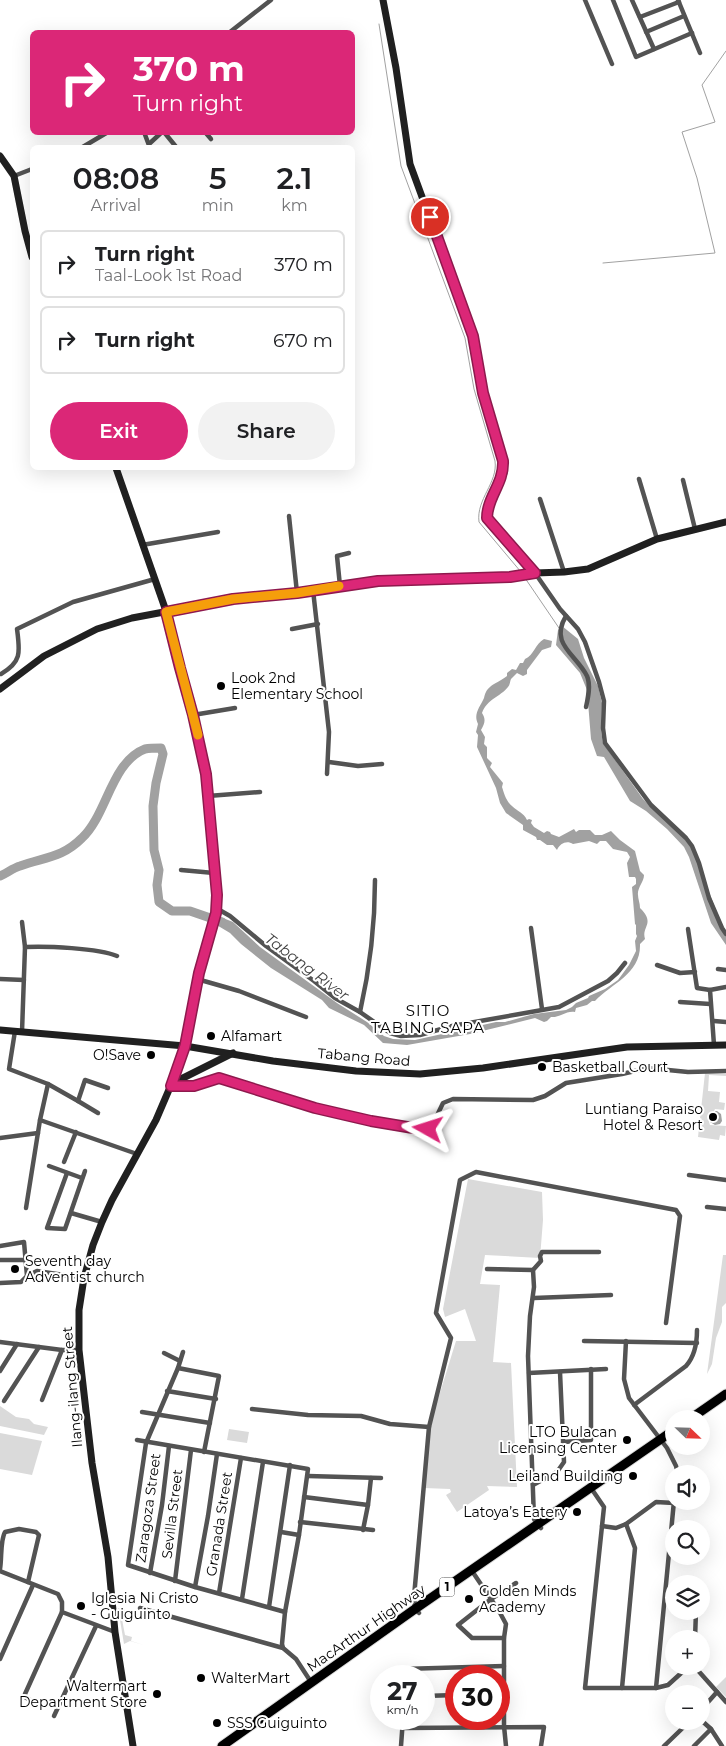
<!DOCTYPE html>
<meta charset="utf-8">
<style>
:root{--surface:#fff;--page:#f2f2f2;--text:#202124;--muted:#757577;--line:#e0e0e0;--accent:#db2777}
body{margin:0;font-family:Montserrat,sans-serif;background:var(--page);color:var(--text);height:100vh;display:flex;flex-direction:column;font-size:19px;white-space:nowrap}
*{box-sizing:border-box;margin:0}
p{font-size:16px;color:var(--muted)}
.icon{flex:none;width:28px;height:28px;fill:none;stroke:currentColor;stroke-width:2;stroke-linecap:round;stroke-linejoin:round}
.map{position:relative;flex:1;overflow:hidden}
.details{position:absolute;left:30px;top:145px;width:325px;height:325px;display:flex;flex-direction:column;background:var(--surface);border-radius:8px;box-shadow:0 5px 20px #0002}
.details>*{flex:none}
.guide{position:absolute;left:30px;top:30px;width:325px;height:105px;border-radius:8px;box-shadow:0 5px 20px #0002;background:#db2777;color:#fff;overflow:hidden}
.needle{width:32px;rotate:113deg}
.tools{position:absolute;left:665px;top:1410px;display:grid;gap:10px}
.tools a{display:grid;place-items:center;width:45px;height:45px;border-radius:50%;background:var(--surface);box-shadow:0 5px 20px #0002;font-size:25px}
.speed{position:absolute;left:370px;top:1665px;display:flex;gap:10px;font-size:25px;font-weight:700;text-align:center}
.speed>*{display:grid;place-content:center;width:65px;height:65px;border-radius:50%;background:var(--surface);box-shadow:0 5px 20px #0002;line-height:1}
.speed small{font-size:12px;font-weight:400}
.speed .limit{border:8px solid #d22;background:#fff;color:#111}
.pin{position:absolute;display:grid;place-items:center;width:42px;height:42px;color:#fff;margin:-21px;border:2px solid #fff;border-radius:50%;box-shadow:0 1px 5px #0007}
.me{position:absolute;width:55px;margin:-28px;rotate:276deg;stroke-linejoin:round;filter:drop-shadow(0 0 4px #0008)}
.turn{display:flex;align-items:center;gap:18px;height:105px;padding:0 20px;font-size:22px}
.turn .icon{width:65px;height:65px;stroke-width:2.5}
.turn b{display:block;font-size:35px;line-height:42px}
.eta{display:flex;justify-content:space-evenly;align-items:center;height:85px;text-align:center}
.eta b{font-size:30px;font-weight:600;line-height:35px}
.cta{display:flex;gap:10px;margin-top:auto;padding:10px 20px}
.cta a{flex:1;height:58px;border-radius:30px;background:var(--accent);color:#fff;font-size:20px;font-weight:600;line-height:58px;text-align:center}
.cta a+a{background:var(--page);color:var(--text)}
ul{padding:0;list-style:none}
li{display:flex;align-items:center;gap:15px;height:68px;margin:0 10px 8px;padding:0 10px;border:2px solid var(--line);border-radius:8px}
li div{flex:1}
li b{display:block;font-size:19px}
li em{font-style:normal}
.map>svg:first-child{display:block}
.green{fill:#dadada}
.water{fill:#a1a1a1}
.lines{fill:none;stroke-linecap:round;stroke-linejoin:round}
.stream{stroke:#a1a1a1;stroke-width:1}
.river{stroke:#a1a1a1;stroke-width:9}
.highway-casing{stroke:#dbdbdb;stroke-width:11}
.street{stroke:#535353;stroke-width:4.5}
.secondary{stroke:#202020;stroke-width:7}
.highway{stroke:#000;stroke-width:9}
.route-casing{stroke:#8e194d;stroke-width:12}
.route{stroke:#db2777;stroke-width:9}
.slow{stroke:#f59e0b;stroke-width:9}
.poi-dot{fill:#000;stroke:#fff;stroke-width:2}
.labels{text-anchor:middle;stroke-width:4;stroke-linejoin:round;paint-order:stroke}
.shield{fill:#fff;stroke:#4c4c4c;stroke-width:1}
.shield-label{font-size:12px;font-weight:bold;fill:#000}
.poi-label{font-size:14px;fill:#000;stroke:#fff;text-anchor:start}
.street-label{font-size:14px;fill:#000;stroke:#fff}
.water-label{font-size:15px;font-style:italic;fill:#424242;stroke:#fff}
.neighbourhood-label{font-size:15px;letter-spacing:1px;fill:#000;stroke:#fff}
</style>
<div class="map">
<svg width="726" height="1746" viewBox="0 0 726 1746">
<rect width="100%" height="100%" fill="#fff"/>
<g class="green">
<path d="M705 1073 726 1074V1076L709 1075 708 1091 720 1092 719 1102 725 1103 724 1110 715 1109 709 1122 710 1125 726 1126 725 1136 720 1135 719 1140 698 1137Z"/>
<path d="M468 1179 542 1192 543 1220 540 1258 485 1255 480 1284 500 1285 493 1362 511 1363 517 1487 487 1486 489 1490 457 1512 446 1495 451 1492 450 1489 424 1488 430 1425 456 1341H476L465 1309 445 1317 443 1309Z"/>
<path d="M723 1255H726V1303L722 1307V1322L716 1338 712 1364 707 1374Z"/>
<path d="M0 1406 16 1417 29 1419 34 1424 48 1427 44 1435 0 1426Z"/>
<path d="M229 1429 249 1432 247 1443 227 1440Z"/>
<path d="M0 1433 42 1441 32 1475 0 1469Z"/>
<path d="M118 1608 126 1610 125 1613 121 1614 125 1635 132 1637 131 1641 144 1645 130 1641 124 1644Z"/>
<path d="M726 1677V1697L716 1687Z"/>
</g>
<g class="water">
<path d="M562 626 578 639 584 658 598 686 602 703 601 731 603 743 643 799 681 835 692 848 726 936V945L711 923 689 857 684 847 667 829 646 811 630 801 604 757 597 756 591 739 587 690 580 673 556 645 558 630Z"/>
<path d="M544 639 552 641 551 647 542 650 527 670V674L523 676 517 673C515 675 513 677 511 679 510 681 510 685 508 687 500 697 487 699 482 713 486 719 485 723 481 730L485 737 484 744 487 747V758L492 763 490 767 503 783 502 787C504 793 506 801 512 806 518 812 523 812 527 820L529 819 532 820 531 823 534 827 544 833 547 831 550 832 551 834 559 837 574 829 576 832 579 830H590L595 835H602L611 831 620 840 635 851 640 871 644 875C644 882 637 888 638 895 638 899 640 903 640 908 656 924 641 926 645 939L640 944C641 974 612 983 595 1001H592L587 1005 576 1008 575 1012C567 1010 559 1018 551 1017L547 1021 544 1022 535 1018 470 1034 407 1045 383 1043 364 1025 329 1008 322 1000 271 968 241 944 230 933 215 924 218 916 233 922 260 947 337 1003 367 1022 384 1036 393 1039 415 1040 496 1022H505L534 1014 566 1010 572 1007 576 1003 588 998 589 996 605 989 618 980 629 965 636 951 635 941 637 936 636 934V925L635 924 632 887 636 884V879L635 877H629L627 863 630 857 627 852 613 849 606 841H600L597 844 589 841 573 844C567 840 560 843 557 850L553 845H547L540 840H537L536 837 523 830V825L506 813 500 803 496 788 477 747 478 735 476 732 478 724C473 714 480 707 484 698 485 694 486 690 490 687 493 684 502 680 507 676V673L512 669 516 670 520 663H523L525 659C534 655 535 644 544 639Z"/>
<path d="M715 1111H717L721 1114 722 1121 720 1124 715 1125 710 1122 715 1117Z"/>
</g>
<g class="lines">
<g class="stream">
<path d="M379 24 401 166 465 338 474 389 495 461C498 483 476 499 479 522L521 572"/>
<path d="M603 263 715 253 697 178 682 132 715 122 702 85 726 51"/>
<path d="M525 578 559 628"/>
</g>
<path class="river" d="M0 876C7 873 13 868 20 866 45 857 62 858 82 838 107 815 111 762 145 749 150 748 156 748 161 748L163 754 156 783 153 806 154 850 159 870 157 885 159 902 172 911H190L222 922"/>
<g class="highway-casing">
<g id="highway">
<path d="M690 1419 726 1394"/>
<path d="M222 1746 415 1609 674 1430"/>
</g>
</g>
<g class="street">
<path d="M585 0 612 64"/>
<path d="M613 0 636 57 692 33"/>
<path d="M632 0 654 49"/>
<path d="M678 0 700 53"/>
<path d="M640 17 679 2"/>
<path d="M230 32 271 0"/>
<path d="M646 32 684 16"/>
<path d="M144 132 150 148"/>
<path d="M164 132 177 148"/>
<path d="M205 132 211 139"/>
<path d="M149 144 162 132"/>
<path d="M81 148 108 132"/>
<path d="M14 176 32 169"/>
<path d="M639 479 657 539"/>
<path d="M683 480 695 529"/>
<path d="M540 499 564 572"/>
<path d="M289 516 297 593"/>
<path d="M142 545 218 532"/>
<path d="M535 573 560 609 578 629 585 642 599 682 604 701 603 728 605 743 651 805 686 838 692 846 699 863 709 898 722 928 726 934"/>
<path d="M340 586 337 556 349 553"/>
<path d="M313 590 329 732 327 774"/>
<path d="M566 616C549 644 576 654 587 676 591 685 588 698 586 707"/>
<path d="M292 629 318 624"/>
<path d="M1 674C22 662 20 652 17 629L73 602 155 579"/>
<path d="M193 715 235 708"/>
<path d="M329 762 358 766 382 764"/>
<path d="M208 796 260 792"/>
<path d="M181 870 214 873"/>
<path d="M216 908 230 916 266 946 314 981 335 998 360 1012 390 1033 401 1036 420 1035 452 1026 559 1007 608 981 617 973 625 963"/>
<path d="M22 922 25 947"/>
<path d="M531 928 542 1009"/>
<path d="M688 929 697 988 710 990"/>
<path d="M657 965 680 973 695 972"/>
<path d="M718 969 726 970"/>
<path d="M0 979 24 980"/>
<path d="M197 979 239 991 306 1017"/>
<path d="M680 1002 710 1004"/>
<path d="M360 1012C370 968 375 925 375 880"/>
<path d="M714 1021 726 1022"/>
<path d="M15 1031 9 1069 48 1084 78 1101 85 1080 108 1088"/>
<path d="M22 1032 25 947C46 946 98 948 117 956"/>
<path d="M714 1045 710 990 726 987"/>
<path d="M171 1085 194 1086 219 1078 267 1092 315 1108 371 1121 425 1129 432 1126 443 1103 453 1099 533 1100 545 1096 566 1083 622 1074 648 1068 688 1072 726 1071"/>
<path d="M78 1101 98 1113"/>
<path d="M40 1120 137 1154"/>
<path d="M0 1138 38 1133"/>
<path d="M64 1162 76 1132"/>
<path d="M49 1166 82 1178"/>
<path d="M67 1173 47 1228 65 1229 85 1171"/>
<path d="M689 1175 726 1180"/>
<path d="M707 1207 726 1209"/>
<path d="M26 1208 40 1120 48 1084"/>
<path d="M71 1213 102 1222"/>
<path d="M0 1246 24 1242 27 1276 37 1271 84 1278"/>
<path d="M0 1260H26"/>
<path d="M487 1269 533 1270"/>
<path d="M0 1283 21 1282 27 1276"/>
<path d="M534 1298 611 1295"/>
<path d="M584 1341 697 1343"/>
<path d="M626 1341 624 1379 629 1398 667 1448 676 1466 678 1474"/>
<path d="M0 1342 62 1350H79"/>
<path d="M183 1352 178 1368 146 1443 128 1565 195 1587 285 1612"/>
<path d="M164 1353 180 1361"/>
<path d="M178 1368 219 1376 204 1452"/>
<path d="M0 1371 17 1344"/>
<path d="M529 1373 606 1369"/>
<path d="M167 1391 216 1399"/>
<path d="M42 1400 62 1350"/>
<path d="M4 1401 39 1347"/>
<path d="M634 1405 686 1366C695 1356 697 1343 697 1330"/>
<path d="M252 1409 308 1415 361 1416 390 1424 429 1427"/>
<path d="M142 1412 210 1423"/>
<path d="M137 1440 308 1469 299 1535 285 1612 282 1644 283 1648"/>
<path d="M563 1442 591 1440V1369"/>
<path d="M308 1476 381 1478"/>
<path d="M533 1485 557 1472 564 1462 560 1372"/>
<path d="M591 1488 604 1507 585 1688H656L668 1685 689 1666"/>
<path d="M304 1497 368 1505"/>
<path d="M300 1522 373 1530"/>
<path d="M602 1526 616 1528 626 1524 656 1502 674 1503"/>
<path d="M541 1528 534 1519 528 1356 530 1316 534 1287 533 1270 541 1261 540 1256 542 1252H599"/>
<path d="M363 1530 368 1505 371 1478"/>
<path d="M281 1532 299 1535"/>
<path d="M0 1569C2 1558 0 1541 5 1532L19 1529 36 1532 39 1535 28 1582"/>
<path d="M0 1571 58 1594 62 1602V1612L115 1632"/>
<path d="M472 1571 499 1611 506 1624 504 1638V1726L506 1746"/>
<path d="M150 1573 162 1505 169 1446"/>
<path d="M175 1581 191 1450"/>
<path d="M195 1587 208 1516 217 1454"/>
<path d="M219 1593 241 1458"/>
<path d="M242 1599 263 1462"/>
<path d="M269 1607 290 1465"/>
<path d="M140 1608 283 1648 296 1659 311 1682"/>
<path d="M419 1613 415 1609 414 1597 429 1427 450 1342 451 1338 436 1313 460 1180 476 1172 676 1210 680 1216 666 1323"/>
<path d="M504 1638H472L458 1625 491 1599 516 1583"/>
<path d="M695 1639 696 1611"/>
<path d="M0 1659 33 1585"/>
<path d="M694 1666 726 1702"/>
<path d="M403 1676V1669L504 1666"/>
<path d="M622 1688 635 1548 626 1524"/>
<path d="M656 1688 674 1501"/>
<path d="M424 1696 456 1695"/>
<path d="M30 1700 25 1697V1694L62 1612"/>
<path d="M701 1710 717 1692"/>
<path d="M54 1716 96 1626"/>
<path d="M701 1720 711 1729"/>
<path d="M403 1728 544 1727 541 1746"/>
<path d="M401 1746 403 1719"/>
<path d="M664 1746 690 1721"/>
<path d="M694 1746 711 1729 722 1746"/>
</g>
<g class="secondary">
<path d="M383 0 396 68 410 164 473 336 483 393 503 461 504 473 487 510V518L491 524 535 573"/>
<path d="M0 156 14 176 25 231 32 257"/>
<path d="M116 468 166 611 179 668 193 715 206 774 217 895 216 913 199 973 185 1046 174 1078 156 1120 112 1200 102 1222 93 1245 84 1278 79 1310V1350L92 1463 108 1557 115 1632 133 1746"/>
<path d="M0 689 44 656 97 629 132 618 233 599 297 593 378 581 510 577 535 573 564 572 588 569 657 539 726 522"/>
<path d="M0 1030 185 1046 273 1061 356 1071 420 1074 483 1068 627 1047 726 1045"/>
<path d="M174 1078 179 1080 233 1053"/>
</g>
<use href="#highway" class="highway"/>
</g>
<g class="lines">
<g class="route-casing">
<path id="route" d="M428 1129 425 1130 371 1121 315 1108 219 1078 194 1086H171L185 1046 199 973 216 913 217 895 206 774 193 715 180 668 166 612 233 599 297 593 378 581 510 577 535 573 487 518C487 497 504 484 503 461L483 393 473 336 430 217"/>
</g>
<use href="#route" class="route"/>
<path class="slow" d="M198 735 166 612 233 599 297 593 339 586"/>
</g>
<g class="poi-dot">
<circle cx="221" cy="686" r="5"/>
<circle cx="211" cy="1036" r="5"/>
<circle cx="151" cy="1055" r="5"/>
<circle cx="542" cy="1067" r="5"/>
<circle cx="713" cy="1117" r="5"/>
<circle cx="15" cy="1269" r="5"/>
<circle cx="627" cy="1440" r="5"/>
<circle cx="633" cy="1476" r="5"/>
<circle cx="577" cy="1512" r="5"/>
<circle cx="469" cy="1599" r="5"/>
<circle cx="81" cy="1606" r="5"/>
<circle cx="201" cy="1678" r="5"/>
<circle cx="157" cy="1694" r="5"/>
<circle cx="217" cy="1723" r="5"/>
</g>
<g class="labels">
<rect class="shield" x="439.5" y="1577.5" width="15" height="19" rx="4"/>
<g class="shield-label">
<text x="447" y="1591">1</text>
</g>
<g class="poi-label">
<text x="231" y="683">Look 2nd<tspan x="231" dy="16">Elementary School</tspan></text>
<text x="221" y="1041">Alfamart</text>
<text x="141" y="1060" text-anchor="end">O!Save</text>
<text x="552" y="1072">Basketball Court</text>
<text x="703" y="1114" text-anchor="end">Luntiang Paraiso<tspan x="703" dy="16">Hotel &amp; Resort</tspan></text>
<text x="25" y="1266">Seventh day<tspan x="25" dy="16">Adventist church</tspan></text>
<text x="617" y="1437" text-anchor="end">LTO Bulacan<tspan x="617" dy="16">Licensing Center</tspan></text>
<text x="623" y="1481" text-anchor="end">Leiland Building</text>
<text x="567" y="1517" text-anchor="end">Latoya’s Eatery</text>
<text x="479" y="1596">Golden Minds<tspan x="479" dy="16">Academy</tspan></text>
<text x="91" y="1603">Iglesia Ni Cristo<tspan x="91" dy="16">- Guiguinto</tspan></text>
<text x="211" y="1683">WalterMart</text>
<text x="147" y="1691" text-anchor="end">Waltermart<tspan x="147" dy="16">Department Store</tspan></text>
<text x="227" y="1728">SSS Guiguinto</text>
</g>
<g class="street-label">
<text transform="translate(364 1057) rotate(5)" y="5">Tabang Road</text>
<text transform="translate(72 1387) rotate(-95)" y="5">Ilang-ilang Street</text>
<text transform="translate(148 1508) rotate(-82)" y="5">Zaragoza Street</text>
<text transform="translate(172 1514) rotate(-83)" y="5">Sevilla Street</text>
<text transform="translate(219 1524) rotate(-81)" y="5">Granada Street</text>
<text transform="translate(366 1628) rotate(-35)" y="5">MacArthur Highway</text>
</g>
<g class="water-label">
<text transform="translate(307 967) rotate(37)" y="5">Tabang River</text>
</g>
<g class="neighbourhood-label">
<text x="428" y="1016">SITIO<tspan x="428" dy="17">TABING SAPA</tspan></text>
</g>
</g>
</svg>
<div class="tools">
<a><svg class="needle" viewBox="-14 -14 28 28"><path d="M0-13l5 13h-10z" fill="#e53935"/><path d="M0 13l5-13h-10z" fill="#757577"/></svg></a>
<a><svg class="icon" aria-label="sound" viewBox="0 0 24 24"><path d="M4 9h4l5-4v14l-5-4H4zM17 9q2 3 0 6"/></svg></a>
<a><svg class="icon" aria-label="search" viewBox="0 0 24 24"><circle cx="10" cy="10" r="6"/><path d="M15 15l6 6"/></svg></a>
<a><svg class="icon" aria-label="layers" viewBox="0 0 24 24"><path d="M12 4l9 5-9 5-9-5zM3 14l9 5 9-5"/></svg></a>
<a>+</a>
<a>−</a>
</div>
<div class="speed"><div>27<small>km/h</small></div><div class="limit">30</div></div>
<div class="pin" style="left:430px;top:217px;background:#d93025"><svg class="icon" aria-label="arrive" viewBox="0 0 24 24"><path d="M6 21V4h12l-3 4 3 4H6"/></svg></div>
<svg class="me" style="left:428px;top:1129px" viewBox="-20 -20 40 40"><path d="M0-17L14 15 0 8-14 15z" fill="#db2777" stroke="#fff" stroke-width="4"/></svg>
<div class="guide">
<div class="turn"><svg class="icon" aria-label="right" viewBox="0 0 24 24"><path d="M7 20v-9h11M14 6l5 5-5 5"/></svg><div><b>370 m</b>Turn right</div></div>
</div>
<section class="details">
<div class="eta">
<div><b>08:08</b><p>Arrival</p></div>
<div><b>5</b><p>min</p></div>
<div><b>2.1</b><p>km</p></div>
</div>
<ul>
<li><svg class="icon" aria-label="right" viewBox="0 0 24 24"><path d="M7 20v-9h11M14 6l5 5-5 5"/></svg><div><b>Turn right</b><p>Taal-Look 1st Road</p></div><em>370 m</em></li>
<li><svg class="icon" aria-label="right" viewBox="0 0 24 24"><path d="M7 20v-9h11M14 6l5 5-5 5"/></svg><div><b>Turn right</b></div><em>670 m</em></li>
</ul>
<div class="cta"><a>Exit</a><a>Share</a></div>
</section>
</div>
